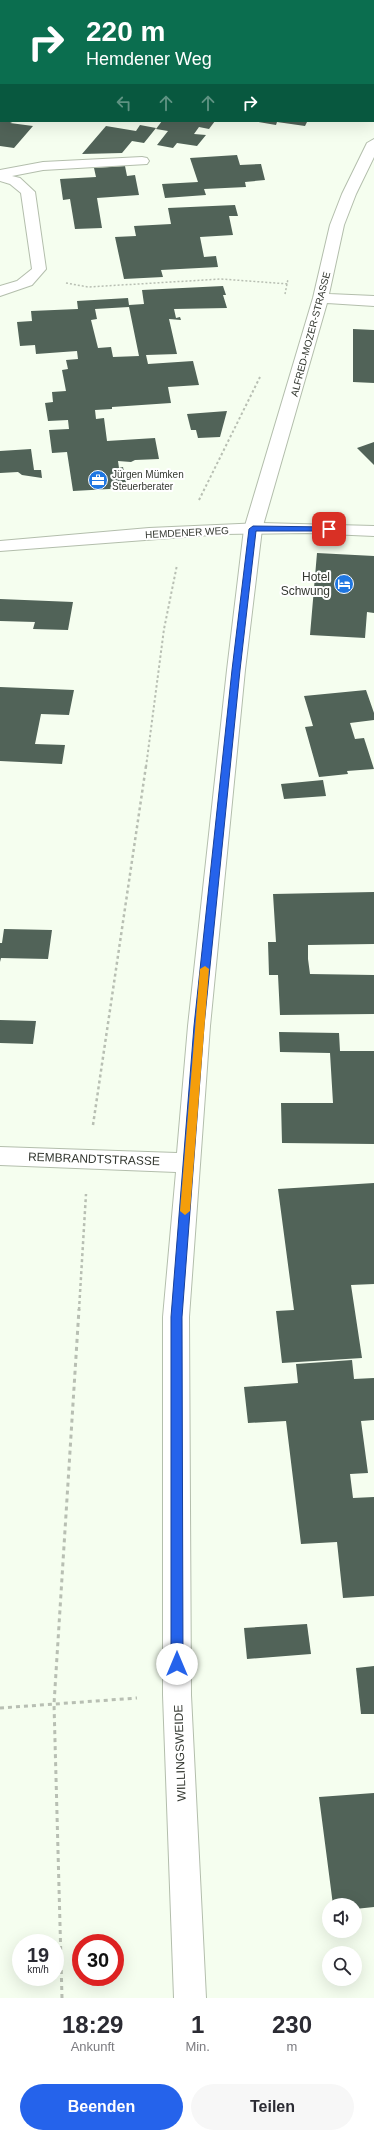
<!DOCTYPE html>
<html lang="de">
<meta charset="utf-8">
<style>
:root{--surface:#fff;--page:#f7f7f7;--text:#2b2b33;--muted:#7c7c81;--accent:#2563eb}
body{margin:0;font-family:Arial,sans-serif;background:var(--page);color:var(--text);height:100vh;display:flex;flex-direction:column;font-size:15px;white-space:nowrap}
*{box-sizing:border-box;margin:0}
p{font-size:13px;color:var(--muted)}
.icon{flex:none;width:22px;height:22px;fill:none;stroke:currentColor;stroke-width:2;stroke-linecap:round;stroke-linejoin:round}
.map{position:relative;height:1998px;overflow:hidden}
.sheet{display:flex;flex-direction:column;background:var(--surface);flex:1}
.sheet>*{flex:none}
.banner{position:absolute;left:0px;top:0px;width:374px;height:122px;box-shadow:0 4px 16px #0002;background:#0b6e4f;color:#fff;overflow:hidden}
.buttons{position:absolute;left:322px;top:1898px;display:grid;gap:8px}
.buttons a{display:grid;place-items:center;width:40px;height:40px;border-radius:50%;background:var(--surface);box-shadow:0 4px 16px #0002;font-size:20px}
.speed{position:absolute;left:12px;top:1934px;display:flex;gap:8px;font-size:20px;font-weight:700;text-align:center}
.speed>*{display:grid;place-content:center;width:52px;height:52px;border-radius:50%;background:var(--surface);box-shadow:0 4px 16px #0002;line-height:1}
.speed small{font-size:10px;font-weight:400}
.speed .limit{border:6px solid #d22;background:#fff;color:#111}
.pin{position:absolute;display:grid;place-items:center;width:34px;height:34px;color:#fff;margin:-17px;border-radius:8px;box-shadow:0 2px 6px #0006}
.me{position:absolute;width:44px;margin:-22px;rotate:0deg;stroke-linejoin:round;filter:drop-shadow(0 0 3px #0008)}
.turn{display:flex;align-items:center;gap:14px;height:84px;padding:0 20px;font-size:18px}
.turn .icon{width:52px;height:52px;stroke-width:2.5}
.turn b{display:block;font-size:28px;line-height:34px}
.lanes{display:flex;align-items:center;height:38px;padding:0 20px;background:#0003;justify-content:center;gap:20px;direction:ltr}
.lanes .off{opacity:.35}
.eta{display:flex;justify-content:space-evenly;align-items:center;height:68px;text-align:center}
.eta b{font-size:24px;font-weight:700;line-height:28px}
.button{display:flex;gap:8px;margin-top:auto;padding:8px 20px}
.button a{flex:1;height:46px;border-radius:24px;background:var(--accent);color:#fff;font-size:16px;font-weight:700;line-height:46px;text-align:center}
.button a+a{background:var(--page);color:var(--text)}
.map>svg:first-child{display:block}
.building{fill:#516358;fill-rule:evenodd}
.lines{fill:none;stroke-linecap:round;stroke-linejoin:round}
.minor-casing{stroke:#b3beac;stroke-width:2}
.tertiary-casing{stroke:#b3beac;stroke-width:2}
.secondary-casing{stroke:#b3beac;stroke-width:2}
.path-far3{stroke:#b8bfb3;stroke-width:1.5;stroke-dasharray:2 2;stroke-linecap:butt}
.path-far2{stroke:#b8bfb3;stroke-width:2;stroke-dasharray:2.5 2.5;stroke-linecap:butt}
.path-far1{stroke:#b8bfb3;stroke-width:2.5;stroke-dasharray:3 3;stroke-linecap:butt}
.path{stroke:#b8bfb3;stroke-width:3;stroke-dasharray:4 4;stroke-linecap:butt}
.minor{fill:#fff;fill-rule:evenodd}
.tertiary{fill:#fff;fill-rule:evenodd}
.secondary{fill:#fff;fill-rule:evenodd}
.route{fill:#2563eb;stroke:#184099}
.slow{fill:#f59e0b}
.labels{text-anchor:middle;stroke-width:4;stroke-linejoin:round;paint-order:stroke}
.far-street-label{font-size:10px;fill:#343831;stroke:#fff}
.far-poi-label{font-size:10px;fill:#343831;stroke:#fff;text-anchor:start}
.poi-label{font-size:12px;fill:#343831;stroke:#fff;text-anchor:end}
.street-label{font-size:12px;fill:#343831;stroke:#fff}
</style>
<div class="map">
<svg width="374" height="1998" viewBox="0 0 374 1998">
<rect width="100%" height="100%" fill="#f5feef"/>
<g class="building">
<path d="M0 121H15L10 123 33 126 14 148 0 146Z"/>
<path d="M162 121H215L209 129 199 127 194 134 206 135 197 146 177 143 173 148 157 145 168 131 156 129Z"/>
<path d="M253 121H311V122H307L305 126 277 122 276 125Z"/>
<path d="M140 125 156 128 144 143 132 141 122 153 82 154 106 126 136 131Z"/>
<path d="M237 155 240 165 261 164 265 180 245 182 246 187 204 189 206 195 165 198 162 184 198 182 190 158Z"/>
<path d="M125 166 127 176 135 175 139 195 97 198 102 228 75 229 70 199 63 200 60 179 96 177 94 168Z"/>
<path d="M235 205 238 216H229L233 235 200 237 204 257 216 256 218 267 161 270 163 277 124 279 115 237 136 236 134 226 171 224 168 208Z"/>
<path d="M223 286 226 295H223L227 308 174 309 176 318 180 317 181 320 169 319 177 354 146 355 148 364 193 361 199 385 168 387 171 403 112 407V409L95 410 96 419 104 418 107 441 155 438 159 459 135 460 131 462 118 461 119 468 123 467 127 488 73 491 67 452 52 453 49 430 69 429 68 420 48 421 45 403 53 402 52 392 66 391 62 370 68 369 66 360 78 359 77 351 36 354 35 345 20 346 17 322 32 321 31 311 78 309 77 301 128 298 129 305 144 304 142 290ZM129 307 139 356 113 357 111 347 98 348 91 320 97 319 95 309Z"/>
<path d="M353 329 374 330V383L353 382Z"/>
<path d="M227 411 220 437 198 438 196 430H191L187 414Z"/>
<path d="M374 442V465L357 448Z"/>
<path d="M31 449 34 470H41L42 478 22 475 18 472 0 473V451Z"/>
<path d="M317 553 374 556V613L367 612 365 638 310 635Z"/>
<path d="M0 599 73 602 68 630 33 629 35 622 0 621Z"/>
<path d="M0 687 74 690 69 715 41 714 35 744 65 745 62 764 0 761Z"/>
<path d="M366 690 374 713V720L350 723 355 739 364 738 374 769 347 771 348 774 319 777 305 727 313 726 304 696Z"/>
<path d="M323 780 326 796 284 799 281 784Z"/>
<path d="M374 892V944L308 945V959L310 974 374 975V1014L280 1015 278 975H269L268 942H276L273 894Z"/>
<path d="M4 929 52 930 48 959 1 958 0 962V943H2Z"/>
<path d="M0 1020 36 1021 33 1044 0 1043Z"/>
<path d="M279 1032 339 1033 340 1051H374V1144L282 1143 281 1103H333L330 1053 280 1052Z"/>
<path d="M374 1183V1284L351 1285 362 1358 282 1363 276 1311 294 1310 278 1189Z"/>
<path d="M352 1360 354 1379 374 1378V1420L361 1421 368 1473 350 1474 353 1498 374 1497V1596L343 1598 337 1542 301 1544 286 1421 248 1423 244 1387 298 1383 296 1364Z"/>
<path d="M307 1624 311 1654 247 1659 244 1628Z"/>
<path d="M374 1666V1714H361L356 1668Z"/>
<path d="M374 1793V1907L355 1909V1905H333L319 1797Z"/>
</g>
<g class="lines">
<g class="minor-casing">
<g id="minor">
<path d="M374 139V157L356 194 344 225 329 294 374 296V306L327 303 262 529 245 670 210 1026 189 1317 191 1695 206 1998H174L163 1695V1317L176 1172 0 1165V1147L177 1153 188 1026 227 670 244 529 313 298 330 225 342 194 367 143Z"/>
<path d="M142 157 147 158 149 161 147 164 43 170 12 176 20 178 35 192 46 269 32 285 0 296V286L17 281 32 269 21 193 10 184 0 181V170L43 162Z"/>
</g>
</g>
<g class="tertiary-casing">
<path id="tertiary" d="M261 523 374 526V536L307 533 224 534 0 551V541L149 528Z"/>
</g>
<g class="secondary-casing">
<g id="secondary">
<path d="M141 0H159L160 1H142Z"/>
<rect x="373" y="28" width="1" height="8"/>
</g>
</g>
<g class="path-far3">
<path d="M69 0 76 1"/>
<path d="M245 0 253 1"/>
<path d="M66 283 88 287 221 279 289 284"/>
<path d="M285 294 288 279"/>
</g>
<g class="path-far2">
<path d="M199 500 260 377"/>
<path d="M146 767 164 629 177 565"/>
</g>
<g class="path-far1">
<path d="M93 1125 146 766"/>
<path d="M79 1310 86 1194"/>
</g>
<g class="path">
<path d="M0 1708 137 1698"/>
<path d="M62 1998 54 1704 79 1309"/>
</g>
<use href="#minor" class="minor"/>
<use href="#tertiary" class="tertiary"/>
<use href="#secondary" class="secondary"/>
</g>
<path class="route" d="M253 526 329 527 332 529 329 531H256L240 670 204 1026 182 1317 183 1664 181 1668 177 1669 173 1668 171 1664V1317L194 1026 232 670 249 529Z"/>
<path class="slow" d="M205 966 209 969 190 1211 185 1215 180 1211 200 969Z"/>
<defs>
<g id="office-disc" transform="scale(1)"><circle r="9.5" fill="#2077e1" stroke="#fff"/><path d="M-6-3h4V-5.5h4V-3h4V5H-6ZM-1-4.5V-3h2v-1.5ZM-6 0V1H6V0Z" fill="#fff"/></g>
<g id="hotel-disc" transform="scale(1)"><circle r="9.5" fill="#2077e1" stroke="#fff"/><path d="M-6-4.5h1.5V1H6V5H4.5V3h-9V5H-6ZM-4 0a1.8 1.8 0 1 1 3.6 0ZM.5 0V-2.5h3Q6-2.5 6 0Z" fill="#fff"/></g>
</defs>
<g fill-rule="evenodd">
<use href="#office-disc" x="98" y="480"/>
<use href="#hotel-disc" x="344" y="584"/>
</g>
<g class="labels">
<g class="far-street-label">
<text transform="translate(310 334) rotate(-75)" y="4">ALFRED-MOZER-STRASSE</text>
<text transform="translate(187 532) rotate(-3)" y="4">HEMDENER WEG</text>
</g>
<g class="far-poi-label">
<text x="112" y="478">Jürgen Mümken<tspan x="112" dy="12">Steuerberater</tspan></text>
</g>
<g class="poi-label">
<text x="330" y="581">Hotel<tspan x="330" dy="14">Schwung</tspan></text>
</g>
<g class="street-label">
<text transform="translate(94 1159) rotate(2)" y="4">REMBRANDTSTRASSE</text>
<text transform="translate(180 1753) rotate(-92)" y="4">WILLINGSWEIDE</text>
</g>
</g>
</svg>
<div class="buttons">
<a><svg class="icon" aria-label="sound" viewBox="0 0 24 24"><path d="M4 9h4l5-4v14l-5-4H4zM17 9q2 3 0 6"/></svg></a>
<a><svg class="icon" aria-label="search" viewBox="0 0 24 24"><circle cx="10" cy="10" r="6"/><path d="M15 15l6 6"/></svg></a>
</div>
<div class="speed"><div>19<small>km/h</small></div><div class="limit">30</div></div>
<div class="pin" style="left:329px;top:529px;background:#d93025"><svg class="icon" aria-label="arrive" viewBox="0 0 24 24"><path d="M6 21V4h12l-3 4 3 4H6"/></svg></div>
<svg class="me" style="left:177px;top:1664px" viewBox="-20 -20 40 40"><circle r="19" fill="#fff"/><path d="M0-13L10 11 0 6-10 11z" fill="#2563eb"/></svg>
<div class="banner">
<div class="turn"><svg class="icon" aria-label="right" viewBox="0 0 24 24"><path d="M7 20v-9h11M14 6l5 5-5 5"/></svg><div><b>220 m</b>Hemdener Weg</div></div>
<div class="lanes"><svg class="icon off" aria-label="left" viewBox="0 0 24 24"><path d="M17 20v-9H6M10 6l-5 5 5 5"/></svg><svg class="icon off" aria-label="ahead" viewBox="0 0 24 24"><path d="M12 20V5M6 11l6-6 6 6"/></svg><svg class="icon off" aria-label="ahead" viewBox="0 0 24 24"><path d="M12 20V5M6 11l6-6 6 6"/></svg><svg class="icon" aria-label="right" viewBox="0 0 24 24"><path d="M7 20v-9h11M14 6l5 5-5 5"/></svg></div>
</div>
</div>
<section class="sheet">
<div class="eta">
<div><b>18:29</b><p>Ankunft</p></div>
<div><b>1</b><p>Min.</p></div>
<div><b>230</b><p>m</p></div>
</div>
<div class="button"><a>Beenden</a><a>Teilen</a></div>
</section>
